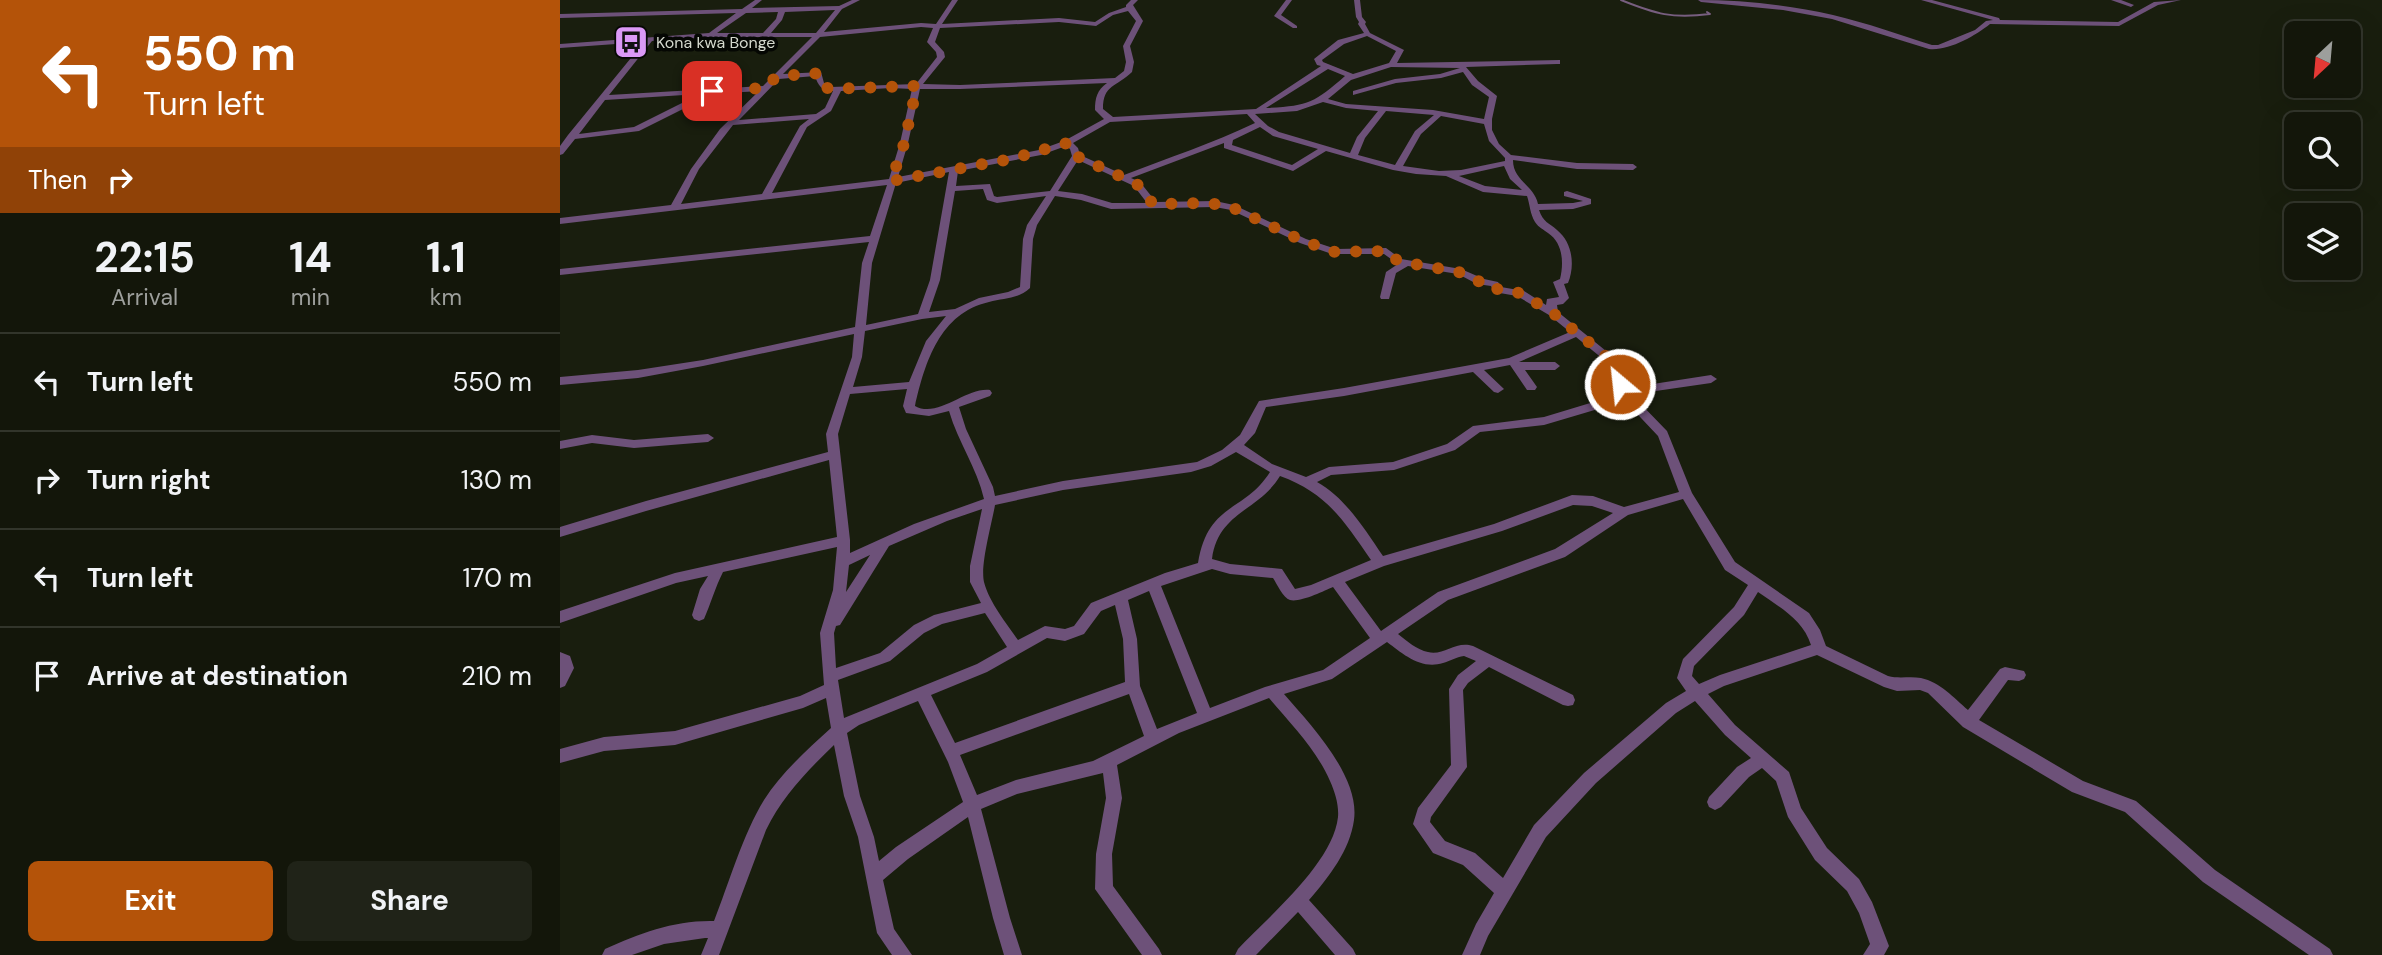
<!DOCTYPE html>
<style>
:root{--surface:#13160a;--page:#202318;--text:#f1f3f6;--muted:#9d9f9c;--line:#32352b;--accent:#b45309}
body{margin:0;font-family:"DM Sans",sans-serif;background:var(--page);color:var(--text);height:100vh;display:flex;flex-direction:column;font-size:26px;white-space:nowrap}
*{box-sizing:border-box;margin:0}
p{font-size:23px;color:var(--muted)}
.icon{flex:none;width:38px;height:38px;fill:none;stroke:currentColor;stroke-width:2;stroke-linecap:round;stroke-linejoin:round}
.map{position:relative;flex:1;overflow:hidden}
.details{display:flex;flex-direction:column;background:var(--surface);width:560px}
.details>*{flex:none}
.banner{background:#b45309;color:#fff;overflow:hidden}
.needle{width:46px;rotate:206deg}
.fabs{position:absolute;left:1724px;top:21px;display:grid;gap:14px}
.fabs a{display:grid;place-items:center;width:77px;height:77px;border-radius:10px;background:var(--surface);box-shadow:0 7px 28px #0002,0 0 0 2px var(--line);font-size:35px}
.pin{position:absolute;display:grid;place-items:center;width:60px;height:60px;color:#fff;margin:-30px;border-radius:14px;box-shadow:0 4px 10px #0006}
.me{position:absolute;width:77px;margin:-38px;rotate:332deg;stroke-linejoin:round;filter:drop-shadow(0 0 5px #0008)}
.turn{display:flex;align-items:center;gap:24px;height:147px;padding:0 28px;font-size:32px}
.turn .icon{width:91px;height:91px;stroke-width:2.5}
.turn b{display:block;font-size:49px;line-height:60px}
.then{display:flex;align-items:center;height:66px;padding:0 28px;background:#0003;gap:14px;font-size:26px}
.eta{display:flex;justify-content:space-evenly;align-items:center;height:119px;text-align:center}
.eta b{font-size:42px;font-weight:700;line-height:49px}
.button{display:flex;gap:14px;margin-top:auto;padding:14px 28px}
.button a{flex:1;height:80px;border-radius:10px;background:var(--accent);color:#fff;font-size:28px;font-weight:700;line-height:80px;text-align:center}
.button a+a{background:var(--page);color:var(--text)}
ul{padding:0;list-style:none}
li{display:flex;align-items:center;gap:21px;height:98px;padding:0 28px;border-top:2px solid var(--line)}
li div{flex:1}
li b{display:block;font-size:26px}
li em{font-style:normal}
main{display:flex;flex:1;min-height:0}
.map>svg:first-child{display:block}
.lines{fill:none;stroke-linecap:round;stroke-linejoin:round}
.stream{stroke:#775e7f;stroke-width:2}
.street{fill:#6d5179;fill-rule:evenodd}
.route{stroke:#b45309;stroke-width:12;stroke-dasharray:0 21.6}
.labels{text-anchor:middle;stroke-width:7;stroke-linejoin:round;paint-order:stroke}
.far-poi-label{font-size:16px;fill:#d4d8cd;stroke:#050703;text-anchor:start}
</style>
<main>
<section class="details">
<div class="banner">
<div class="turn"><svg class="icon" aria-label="left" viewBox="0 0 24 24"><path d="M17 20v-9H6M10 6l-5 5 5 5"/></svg><div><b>550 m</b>Turn left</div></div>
<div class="then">Then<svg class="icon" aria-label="right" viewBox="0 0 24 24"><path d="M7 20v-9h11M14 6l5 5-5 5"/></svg></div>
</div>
<div class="eta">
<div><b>22:15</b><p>Arrival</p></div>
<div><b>14</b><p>min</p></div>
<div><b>1.1</b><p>km</p></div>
</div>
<ul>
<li><svg class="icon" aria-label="left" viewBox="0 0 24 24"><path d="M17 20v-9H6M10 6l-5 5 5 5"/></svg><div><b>Turn left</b></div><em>550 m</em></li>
<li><svg class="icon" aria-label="right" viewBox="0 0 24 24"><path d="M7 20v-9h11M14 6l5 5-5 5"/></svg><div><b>Turn right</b></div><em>130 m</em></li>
<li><svg class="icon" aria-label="left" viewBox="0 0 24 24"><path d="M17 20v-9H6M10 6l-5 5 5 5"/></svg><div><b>Turn left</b></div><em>170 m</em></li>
<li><svg class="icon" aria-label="arrive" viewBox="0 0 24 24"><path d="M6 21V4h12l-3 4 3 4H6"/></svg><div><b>Arrive at destination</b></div><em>210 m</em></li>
</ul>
<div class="button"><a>Exit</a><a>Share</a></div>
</section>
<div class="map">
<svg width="1822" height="955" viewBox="0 0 1822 955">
<rect width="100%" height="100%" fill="#191e0e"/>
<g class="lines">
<path class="stream" d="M1061 0C1096 14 1112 19 1150 14L1147 12"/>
<g class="street">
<path d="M195 0H202L192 8 279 6 292 0H300L282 9 264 32 361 23 376 24 392 0H398L382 24 499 18 535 22 549 13 566 7V5L571 0H578L573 5 583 21 570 46 574 62 572 72C557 87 543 84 543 109L553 117 696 109 761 66 757 65 754 59 778 40 804 33 798 24 799 22 796 17 794 0H800L802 17 806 22 805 24 810 33 844 50 837 63 1000 60V64H997L906 67 918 81 937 96 932 119V130L939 144 951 155 1017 163 1073 164 1077 167 1073 170 1017 169 953 160C953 181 974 185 978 204L1013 203 1023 201 1004 196V192L1007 191 1031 199V204L1013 209 979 210C983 222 989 223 997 230 1013 243 1015 266 1008 283L1004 284 1009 298 1003 304 997 305 998 312 1051 355 1070 390 1080 386 1151 375 1157 379 1151 383 1082 393 1074 397 1107 431 1132 493 1175 562 1249 613 1260 630 1266 646 1328 676C1339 679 1350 676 1361 678 1380 682 1394 698 1408 710L1440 669 1445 667 1464 671 1466 675 1464 679 1459 681 1448 680 1419 720 1523 781 1576 801 1655 870 1770 949 1773 955H1749L1643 882 1565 812 1512 792 1403 727 1368 693 1360 690 1337 691 1324 687 1257 655 1164 686 1148 694 1175 725 1229 772 1241 808 1267 848 1299 879 1312 902 1329 946 1324 955H1303L1310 944 1299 913 1287 891 1255 860 1228 817 1216 781 1202 768 1189 777 1161 807 1155 810 1149 807 1147 802 1149 797 1177 767 1191 758 1165 735 1135 701 1116 713 1036 783 986 837 928 936 920 955H902L916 924 934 893 903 865 873 853 853 824 858 808 891 765 889 689 898 675 916 661 904 656C896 657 890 661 883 663 861 670 843 654 827 642L772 679 724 694C750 724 800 776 794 820 790 850 769 877 749 900L793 949 796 955H775L738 912 696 955H675L678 949C709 916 773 863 778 817 779 805 775 792 770 781 756 749 731 724 709 698L619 733 557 765 562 798 552 854 553 886 599 949 602 955H582L535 889 536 854 546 798 543 773 457 794 421 809 450 918 462 955H444L433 918 408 817 348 859 323 880 334 929 352 955H332L317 933 298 837 284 796 274 745C247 771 222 797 206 830L159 955H141L148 938H145L104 944 72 955H42L45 949C80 933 115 920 154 921 169 883 183 834 204 800 221 773 248 749 271 728L266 698 243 708 115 745 44 751 0 763V749L44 737 115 731 240 696 264 685 260 633 273 590 277 547 163 572C155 588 151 603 144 619L139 621 134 619 132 615 140 589 148 576 116 583 0 623V611L115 573 277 537 269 460 86 511 0 537V527L86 501 268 452 266 434 292 357 294 334 143 366 78 378 0 385V377L78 370 143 360 295 327 302 263 309 242 0 275V269L310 236 327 185 0 224V218L111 205 131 169 160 129 199 91 153 94 79 131 15 139 3 154 0 155V146L8 135 84 42 0 48V44L149 33 176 13 0 18V14L182 9ZM275 10 256 33H211L222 20 225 12ZM568 11 576 21 563 46 566 62 564 71 555 78 400 85 363 84 385 57 384 52 375 42 380 28 499 22 536 26 553 15ZM218 12 216 19 203 33H157L186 13ZM361 27 373 28 367 42 376 52 377 57 356 84 271 87 264 83 261 72 223 74 260 37ZM807 36 836 51 829 63 793 74 763 62 762 60 784 44ZM151 37H252L203 86 49 95 92 41ZM831 67 900 68 880 74 835 79 793 91V95L836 83 881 78 903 72 912 85 929 97 924 119 873 110 786 104 768 99 791 80ZM768 69 785 76C754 103 748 106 706 108ZM255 76C258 86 263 92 273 91L265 108 256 114 179 120 219 79ZM547 83C537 90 535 98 535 110L544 119 504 141 479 150 338 177 348 143 360 89H400ZM331 88 352 89 340 143 329 179 212 193 247 127 271 111 281 91ZM140 94 74 127 19 134 45 100ZM763 102 786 108 818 111 797 137 790 153 719 132 708 126 695 114 737 111ZM826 111 874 115 855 131 835 165 798 155 805 138ZM687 114 695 123C653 143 608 158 564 175L520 155 518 148 513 143 550 122ZM881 116 924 124 929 141 945 158V161L901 170 879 171 843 166 861 134ZM249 119 240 126 202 194 121 204 139 169 173 125ZM700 127 713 136 758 149 732 165 672 145 673 140ZM664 143V148L733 171 766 151 833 170 856 174 886 176 923 192 967 196C970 205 970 214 975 222 979 228 983 229 988 233 1003 243 1004 263 1000 279L993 282 999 297 987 299 986 305 964 291 941 287 938 282 924 279 901 269 841 259 826 248 776 249 746 239 674 205 655 201 596 202 580 182 571 178ZM506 146 510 149 512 156 490 191 437 197 434 196 430 184 396 186 398 171 481 155ZM518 160 574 186 587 203H552L522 194 498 191ZM944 166 950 179 962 190 925 186 899 176ZM389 172 370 280 358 314 306 325 312 263 336 183ZM423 189 427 200 437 203 486 196 467 225 463 239 460 287 448 292 419 298 395 309 369 312 380 280 395 191ZM495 196 521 200 551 209 655 207 671 210 740 243 772 254H824L838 264 826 272 820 297 821 299H829L836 273 848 266 898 274 917 284 931 286 934 292 957 296 989 315 1010 332 949 358 784 388 699 401 680 435 662 450 637 462 503 481 435 496 433 487 406 429 399 407 430 396 432 393 430 390C406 387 378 419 355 406 365 362 380 313 429 302 444 298 459 299 470 288L473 239 477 225ZM386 316 366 341 349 382 293 387 302 357 305 331 362 319ZM1016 337 1043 359 1060 394 984 417 913 426 887 444 833 462 769 467 746 477 712 464 684 445 695 433 706 407 784 396 913 372 934 392 938 393 944 389 924 370 950 365 967 390H975L977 387 965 370H995L1000 366 995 362H959ZM347 389 343 406 346 413 369 416 389 411C398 442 417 468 424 499L354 524 290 553V540L278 434 290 394ZM1065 401 1098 436 1119 492 1064 507 1033 496 1012 495 934 524 823 556C805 530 786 498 757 482L771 475 834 470 895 450 920 432 984 425ZM676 452 710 472C684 513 648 502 638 563L605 573 531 603 514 626 505 629 485 626 458 640C447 624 429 602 424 582 420 565 432 523 435 505L503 490 631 472 651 466ZM720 476C767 493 784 521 811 560L751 585 735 589 722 569 670 564 652 559C658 512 699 511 720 476ZM1123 499 1165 570 1188 585 1174 607 1123 659 1117 678 1126 691 1106 703 1024 773 974 825 943 878 915 853 885 841 870 822 871 817 907 767 903 690 908 683 929 667 1003 705 1008 706 1013 705 1015 700 1013 695 913 646C896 640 884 656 868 652 857 650 847 641 838 634L888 600 1005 557 1068 515ZM1013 505 1032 506 1053 513 995 549 878 592 821 631 785 582 824 566 942 531ZM422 509 410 566V582L421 603 374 615 354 625 320 653 276 668 274 633 276 626 280 625 329 546 387 521ZM310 555 286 592 289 565ZM652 569 670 574 713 578C717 584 723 598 730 600 739 603 764 591 773 587L810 638 763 670 705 687 650 708 601 586ZM589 591 637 713 597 729 580 686 577 639 568 600ZM1198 592C1219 607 1243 619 1251 645L1160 675 1139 684 1132 676 1134 666 1184 615ZM555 605 563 639 565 682 395 743 371 695 427 672 487 638 505 641 524 634 541 611ZM425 613 447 647 417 664 284 718 278 680 330 661 364 633 382 624ZM569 694 584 736 533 761 456 780 417 795 400 755ZM358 701 388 762 403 802 336 847 319 861 314 837 300 796 287 733 299 725Z"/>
<path d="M726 0H732L721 15 737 26V28H733L714 16Z"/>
<path d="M1138 0C1183 0 1229 5 1273 15 1307 23 1340 35 1372 45H1378L1415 30 1426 21 1433 20 1361 0H1372L1439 18 1440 20 1558 22 1594 2 1621 0 1598 5 1559 26 1430 24C1415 36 1389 51 1369 49L1272 19 1223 10 1141 2Z"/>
<path d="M1551 0H1561L1574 5 1571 7Z"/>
<path d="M148 434 154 438 148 442 74 448 32 443 0 449V441L32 435 74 440Z"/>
<path d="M0 652 10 656 14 668 5 686 0 688Z"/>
</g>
</g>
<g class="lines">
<path class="route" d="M152 91 204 88 216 77 254 73 260 75 261 84 269 89 357 86 344 144 331 181 451 159 507 143 514 148 516 156 577 184 593 204 647 203 669 206 743 241 775 252 826 251 838 261 904 273 920 282 934 284 938 290 960 293 993 313 1047 357 1060 384"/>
</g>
<defs>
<g id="bus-square" transform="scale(1.75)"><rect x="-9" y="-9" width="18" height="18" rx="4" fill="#db99f6" stroke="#050703"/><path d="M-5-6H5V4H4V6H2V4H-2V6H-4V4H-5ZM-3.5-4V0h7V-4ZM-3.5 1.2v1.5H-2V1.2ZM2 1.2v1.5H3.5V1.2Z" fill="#111"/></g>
</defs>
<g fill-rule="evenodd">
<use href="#bus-square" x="71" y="42"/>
</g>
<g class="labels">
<g class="far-poi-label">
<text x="96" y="48">Kona kwa Bonge</text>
</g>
</g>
</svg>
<div class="fabs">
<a><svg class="needle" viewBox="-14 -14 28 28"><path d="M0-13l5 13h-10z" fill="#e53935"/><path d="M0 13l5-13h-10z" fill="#9d9f9c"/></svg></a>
<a><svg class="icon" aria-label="search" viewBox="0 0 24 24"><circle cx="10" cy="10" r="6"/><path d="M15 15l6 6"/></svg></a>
<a><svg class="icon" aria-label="layers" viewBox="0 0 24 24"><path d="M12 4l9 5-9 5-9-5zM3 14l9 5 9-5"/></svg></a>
</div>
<div class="pin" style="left:152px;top:91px;background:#d93025"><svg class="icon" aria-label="arrive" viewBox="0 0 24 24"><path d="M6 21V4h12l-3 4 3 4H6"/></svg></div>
<svg class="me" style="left:1060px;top:384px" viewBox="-20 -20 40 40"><circle r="17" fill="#b45309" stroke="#fff" stroke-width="3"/><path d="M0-11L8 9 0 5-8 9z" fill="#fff"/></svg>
</div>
</main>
